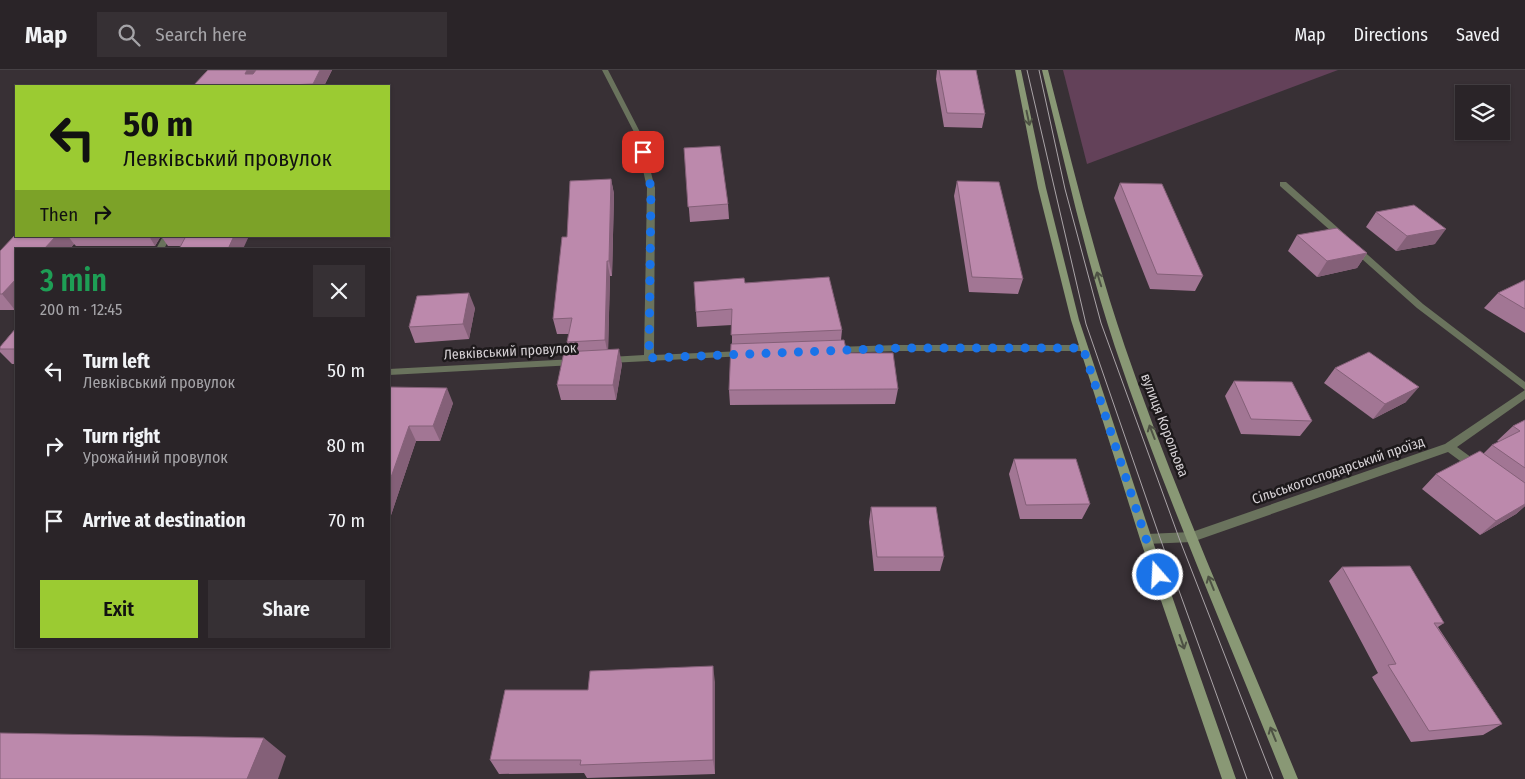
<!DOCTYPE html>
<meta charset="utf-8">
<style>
:root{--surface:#2a2428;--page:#363034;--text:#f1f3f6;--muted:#a5a4a8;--line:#464145;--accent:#9bcb32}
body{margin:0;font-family:"Fira Sans Condensed",sans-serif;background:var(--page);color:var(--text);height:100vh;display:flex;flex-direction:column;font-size:19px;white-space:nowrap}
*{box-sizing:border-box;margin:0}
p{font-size:16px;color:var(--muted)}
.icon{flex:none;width:28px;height:28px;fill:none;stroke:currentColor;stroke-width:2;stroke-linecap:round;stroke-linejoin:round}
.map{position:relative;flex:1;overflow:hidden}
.panel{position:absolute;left:15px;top:178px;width:375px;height:400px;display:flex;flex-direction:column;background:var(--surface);border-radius:0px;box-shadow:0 1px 4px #0004,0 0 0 1px var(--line)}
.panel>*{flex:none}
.banner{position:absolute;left:15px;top:15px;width:375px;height:152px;border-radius:0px;box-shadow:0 1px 4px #0004,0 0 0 1px var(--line);background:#9bcb32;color:#111;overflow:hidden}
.buttons{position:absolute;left:1455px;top:15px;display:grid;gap:10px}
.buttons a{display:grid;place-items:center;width:55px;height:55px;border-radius:0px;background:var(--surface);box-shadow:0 1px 4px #0004,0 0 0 1px var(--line);font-size:25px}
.pin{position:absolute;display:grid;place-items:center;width:42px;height:42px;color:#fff;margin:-21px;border-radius:10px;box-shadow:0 2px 8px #0006}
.me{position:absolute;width:55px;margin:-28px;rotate:341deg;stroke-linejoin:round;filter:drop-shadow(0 0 4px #0008)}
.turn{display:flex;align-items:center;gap:18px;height:105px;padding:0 25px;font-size:22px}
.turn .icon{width:65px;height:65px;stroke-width:2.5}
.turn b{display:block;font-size:35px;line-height:42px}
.then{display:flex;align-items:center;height:48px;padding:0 25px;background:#0003;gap:10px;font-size:19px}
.round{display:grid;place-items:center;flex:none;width:52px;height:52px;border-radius:0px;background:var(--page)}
.head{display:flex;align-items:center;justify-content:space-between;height:85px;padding:0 25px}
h1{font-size:30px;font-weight:600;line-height:38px;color:#1e9e55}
.action{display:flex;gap:10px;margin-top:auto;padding:10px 25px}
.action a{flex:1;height:58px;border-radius:0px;background:var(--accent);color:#111;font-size:20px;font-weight:600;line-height:58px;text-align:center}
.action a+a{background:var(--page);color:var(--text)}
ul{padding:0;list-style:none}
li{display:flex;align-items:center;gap:15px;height:75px;padding:0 25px}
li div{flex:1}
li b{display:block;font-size:19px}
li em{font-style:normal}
header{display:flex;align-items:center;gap:30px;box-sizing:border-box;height:70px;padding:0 25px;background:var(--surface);border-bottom:1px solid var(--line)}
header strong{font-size:24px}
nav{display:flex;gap:28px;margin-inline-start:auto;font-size:18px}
.search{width:350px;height:45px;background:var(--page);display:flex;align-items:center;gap:12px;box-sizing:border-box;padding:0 18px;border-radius:0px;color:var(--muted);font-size:19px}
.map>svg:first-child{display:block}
.green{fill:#634159}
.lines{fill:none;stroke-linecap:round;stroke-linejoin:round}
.lane{fill:#6a735d;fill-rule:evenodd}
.street{fill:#6a735d;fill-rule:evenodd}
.secondary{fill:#899875;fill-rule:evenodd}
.tram{stroke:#aaa4a8;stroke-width:1}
.wall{fill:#a27694}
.shaded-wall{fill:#846078}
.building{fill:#bc89ac;stroke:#846078}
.oneway{stroke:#4e5244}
.route{stroke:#1a73e8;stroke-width:9;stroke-dasharray:0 16.2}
.labels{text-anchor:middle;stroke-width:5;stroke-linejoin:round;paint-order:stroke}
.street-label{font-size:14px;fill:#d6d1d5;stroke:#1d191b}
</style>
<header>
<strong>Map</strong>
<div class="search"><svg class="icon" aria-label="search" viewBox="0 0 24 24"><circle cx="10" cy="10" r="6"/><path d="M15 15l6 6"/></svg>Search here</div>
<nav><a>Map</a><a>Directions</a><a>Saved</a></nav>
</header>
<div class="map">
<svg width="1525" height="709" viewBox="0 0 1525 709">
<rect width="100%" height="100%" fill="#383035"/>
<path class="green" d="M1063 0H1338L1087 94Z"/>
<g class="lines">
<g class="lane">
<path d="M1280 112H1286L1346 165V169H1340L1280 116Z"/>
<path d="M1356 176 1359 177 1423 234 1525 312V320L1417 238 1353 181V177Z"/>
</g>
<g class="street">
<path d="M602 0H608L641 64 655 118 654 285 742 281 747 284 745 286 610 293 605 290 610 287 644 285 647 118 635 64Z"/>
<path d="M163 166H171L164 179H156Z"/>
<path d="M899 275H1083L1088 278 1083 281H899L834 283 829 280 834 277Z"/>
<path d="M575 289 580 292 575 295 389 305V299Z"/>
<path d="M1525 320V329L1457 377 1479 393 1480 396 1479 399H1471L1448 382 1192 472 1146 474 1142 472 1140 469 1142 466 1146 464 1192 462 1445 374Z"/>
</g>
<g class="secondary">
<path d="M1015 0H1021L1046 118 1079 250 1152 469 1236 709H1222L1140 469 1071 250 1038 118Z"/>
<path d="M1042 0H1048C1072 93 1094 186 1125 277 1175 424 1239 565 1298 709H1284C1227 565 1164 424 1115 277 1085 186 1065 93 1042 0Z"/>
</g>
<g class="tram">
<path d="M1027 0 1086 254 1160 468 1247 709"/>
<path d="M1039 0 1065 119 1101 253 1179 468 1273 709"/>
</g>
</g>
<g class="wall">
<path d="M208 0H332L324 16H193Z"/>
<path d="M937 0H976L985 44 982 58 944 57 936 9Z"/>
<path d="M684 78 728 134 729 149 690 152Z"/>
<path d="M611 109 614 124 612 206H610L608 280 622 294 616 330H561L557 315 569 282 567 272 569 264H557L553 249 567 167Z"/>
<path d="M957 111 1023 209 1018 224 969 222 954 126Z"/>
<path d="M1120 113 1203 206 1195 221 1150 219 1114 128Z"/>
<path d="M1376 142 1435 174 1396 181 1366 157Z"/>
<path d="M1297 165 1367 183 1357 198 1317 207 1288 181Z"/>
<path d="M16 166H161L155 176H76L74 174 70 179H16V239L15 240H0V181Z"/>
<path d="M161 166H249L181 176H168Z"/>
<path d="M1525 210V263L1484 238 1498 223Z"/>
<path d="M694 212 745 213 842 260 841 270 847 283 898 319 895 334 730 335 729 320 732 274V255L697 257Z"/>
<path d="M475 238 469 269 415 273 409 257Z"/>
<path d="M16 258V294H12L0 282V277Z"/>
<path d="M1335 298 1406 332 1373 349 1324 313Z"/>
<path d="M1234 311 1312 351 1300 366 1241 364 1225 326Z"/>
<path d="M389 317 453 333 440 371H416L389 451Z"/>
<path d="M1525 350V436L1516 444 1480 465 1422 419 1436 404 1483 384 1492 375 1499 372 1497 371 1513 356Z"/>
<path d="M1014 389 1090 434 1082 449H1020L1009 404Z"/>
<path d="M871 437 944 487 940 501H874L869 452Z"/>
<path d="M1342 497 1444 553 1438 557 1502 654 1483 665 1411 672 1372 607 1378 603 1329 511Z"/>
<path d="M715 612V704L587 708 584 703 499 704 490 690 588 620Z"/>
</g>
<g class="shaded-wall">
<path d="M247 0H260L251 16 245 4Z"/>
<path d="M320 0H332L324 16H314L313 14Z"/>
<path d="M611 109 614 124 612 206 609 191Z"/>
<path d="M1446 159 1435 174 1396 181 1407 166Z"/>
<path d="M56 166H68L74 174 70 179H44Z"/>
<path d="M149 166H161L155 176Z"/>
<path d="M234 166H249L243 179H228Z"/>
<path d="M1367 183 1357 198 1317 207 1327 191Z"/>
<path d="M607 191 610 206 608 285 605 270Z"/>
<path d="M16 209V239L15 240 2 224Z"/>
<path d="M469 223 475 238 469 269 463 254Z"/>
<path d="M619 279 622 294 616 330 613 315Z"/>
<path d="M1419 317 1406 332 1373 349 1385 334Z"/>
<path d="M447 318 453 333 440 371 433 356Z"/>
<path d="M409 356 416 371 389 451V413Z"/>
<path d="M1525 434V436L1516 444 1480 465 1496 451Z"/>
<path d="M713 596 715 612V704L713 690Z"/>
<path d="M264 668 286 686 278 709H247Z"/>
</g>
<g class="building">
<path d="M208 0H247L245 4H253L256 0H320L313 14 264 16H193Z"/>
<path d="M939 0H976L985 44 947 43Z"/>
<path d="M720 76 728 134 688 137 684 78Z"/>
<path d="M611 109 609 191H607L605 270 567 272 572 248 553 249 562 167H567L570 111Z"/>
<path d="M957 111 999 112 1023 209 972 207Z"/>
<path d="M1120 113 1162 114 1203 206 1157 204Z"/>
<path d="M1414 135 1446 159 1407 166 1376 142Z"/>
<path d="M1337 158 1367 183 1327 191 1297 165Z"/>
<path d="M16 164V166H56L44 179H16V209L2 224H0V181Z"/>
<path d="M186 166H234L228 179H179Z"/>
<path d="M829 207 842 260 731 265 732 239 696 242 694 212 744 208 745 213Z"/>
<path d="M1525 210V239L1498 223Z"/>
<path d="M469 223 463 254 409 257 417 226Z"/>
<path d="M16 258V279H0V277Z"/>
<path d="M844 270 847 283H893L898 319 729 320 731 274Z"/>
<path d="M619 279 613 315H557L564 282Z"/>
<path d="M1369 282 1419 317 1385 334 1335 298Z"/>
<path d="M1234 311 1292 312 1312 351 1251 349Z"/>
<path d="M389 317 447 318 433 356H409L389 413Z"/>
<path d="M1525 350V398L1492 375 1520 361 1513 356Z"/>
<path d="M1480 381 1525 413V434L1496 451 1436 404Z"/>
<path d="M1014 389H1076L1090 434 1026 435Z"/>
<path d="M871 437H936L944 487H877Z"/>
<path d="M1410 496 1444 553H1434L1502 654 1429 661 1388 595 1396 594 1342 497Z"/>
<path d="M713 596V690L580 695 581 690H490L505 620H588L590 601Z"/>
<path d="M0 663 264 668 247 709H0Z"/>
</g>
<defs><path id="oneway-shaft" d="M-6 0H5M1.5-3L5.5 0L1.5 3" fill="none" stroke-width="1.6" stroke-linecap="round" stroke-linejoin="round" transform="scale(1.25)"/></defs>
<g class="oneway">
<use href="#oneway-shaft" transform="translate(1028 48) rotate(78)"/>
<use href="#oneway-shaft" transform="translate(1099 209) rotate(-107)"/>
<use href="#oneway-shaft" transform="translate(1152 362) rotate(-111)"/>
<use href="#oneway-shaft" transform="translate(1211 513) rotate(-112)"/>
<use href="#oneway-shaft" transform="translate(1182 572) rotate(71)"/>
<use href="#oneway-shaft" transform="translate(1273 664) rotate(-112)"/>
</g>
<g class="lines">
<path class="route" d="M643 82 651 118 649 288 899 278H1083L1158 505"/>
</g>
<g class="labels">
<g class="street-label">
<text transform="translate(510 281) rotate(-3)" y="5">Левківський провулок</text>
<text transform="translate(1165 355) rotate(69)" y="5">вулиця Корольова</text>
<text transform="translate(1338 400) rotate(-19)" y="5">Сільськогосподарський проїзд</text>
</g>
</g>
</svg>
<div class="buttons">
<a><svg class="icon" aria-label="layers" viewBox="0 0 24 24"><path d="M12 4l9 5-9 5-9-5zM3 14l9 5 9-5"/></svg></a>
</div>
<div class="pin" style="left:643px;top:82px;background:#d93025"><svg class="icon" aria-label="arrive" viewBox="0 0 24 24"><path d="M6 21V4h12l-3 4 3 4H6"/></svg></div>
<svg class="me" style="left:1158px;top:505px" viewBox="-20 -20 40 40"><circle r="17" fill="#1a73e8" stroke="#fff" stroke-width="3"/><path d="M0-11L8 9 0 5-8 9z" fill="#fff"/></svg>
<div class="banner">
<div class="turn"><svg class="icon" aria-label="left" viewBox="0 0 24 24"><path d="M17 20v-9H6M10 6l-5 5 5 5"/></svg><div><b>50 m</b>Левківський провулок</div></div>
<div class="then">Then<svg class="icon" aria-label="right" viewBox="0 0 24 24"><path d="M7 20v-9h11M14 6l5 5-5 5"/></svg></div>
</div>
<section class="panel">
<div class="head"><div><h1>3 min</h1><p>200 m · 12:45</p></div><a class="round"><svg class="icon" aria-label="close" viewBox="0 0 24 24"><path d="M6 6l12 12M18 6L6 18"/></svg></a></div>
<ul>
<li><svg class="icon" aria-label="left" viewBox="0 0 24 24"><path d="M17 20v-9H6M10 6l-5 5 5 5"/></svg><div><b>Turn left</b><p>Левківський провулок</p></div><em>50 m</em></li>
<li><svg class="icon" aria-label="right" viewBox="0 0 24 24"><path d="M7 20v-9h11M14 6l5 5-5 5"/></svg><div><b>Turn right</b><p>Урожайний провулок</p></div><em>80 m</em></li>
<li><svg class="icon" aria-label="arrive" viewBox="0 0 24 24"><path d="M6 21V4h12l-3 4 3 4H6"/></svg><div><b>Arrive at destination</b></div><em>70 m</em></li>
</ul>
<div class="action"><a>Exit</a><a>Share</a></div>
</section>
</div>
